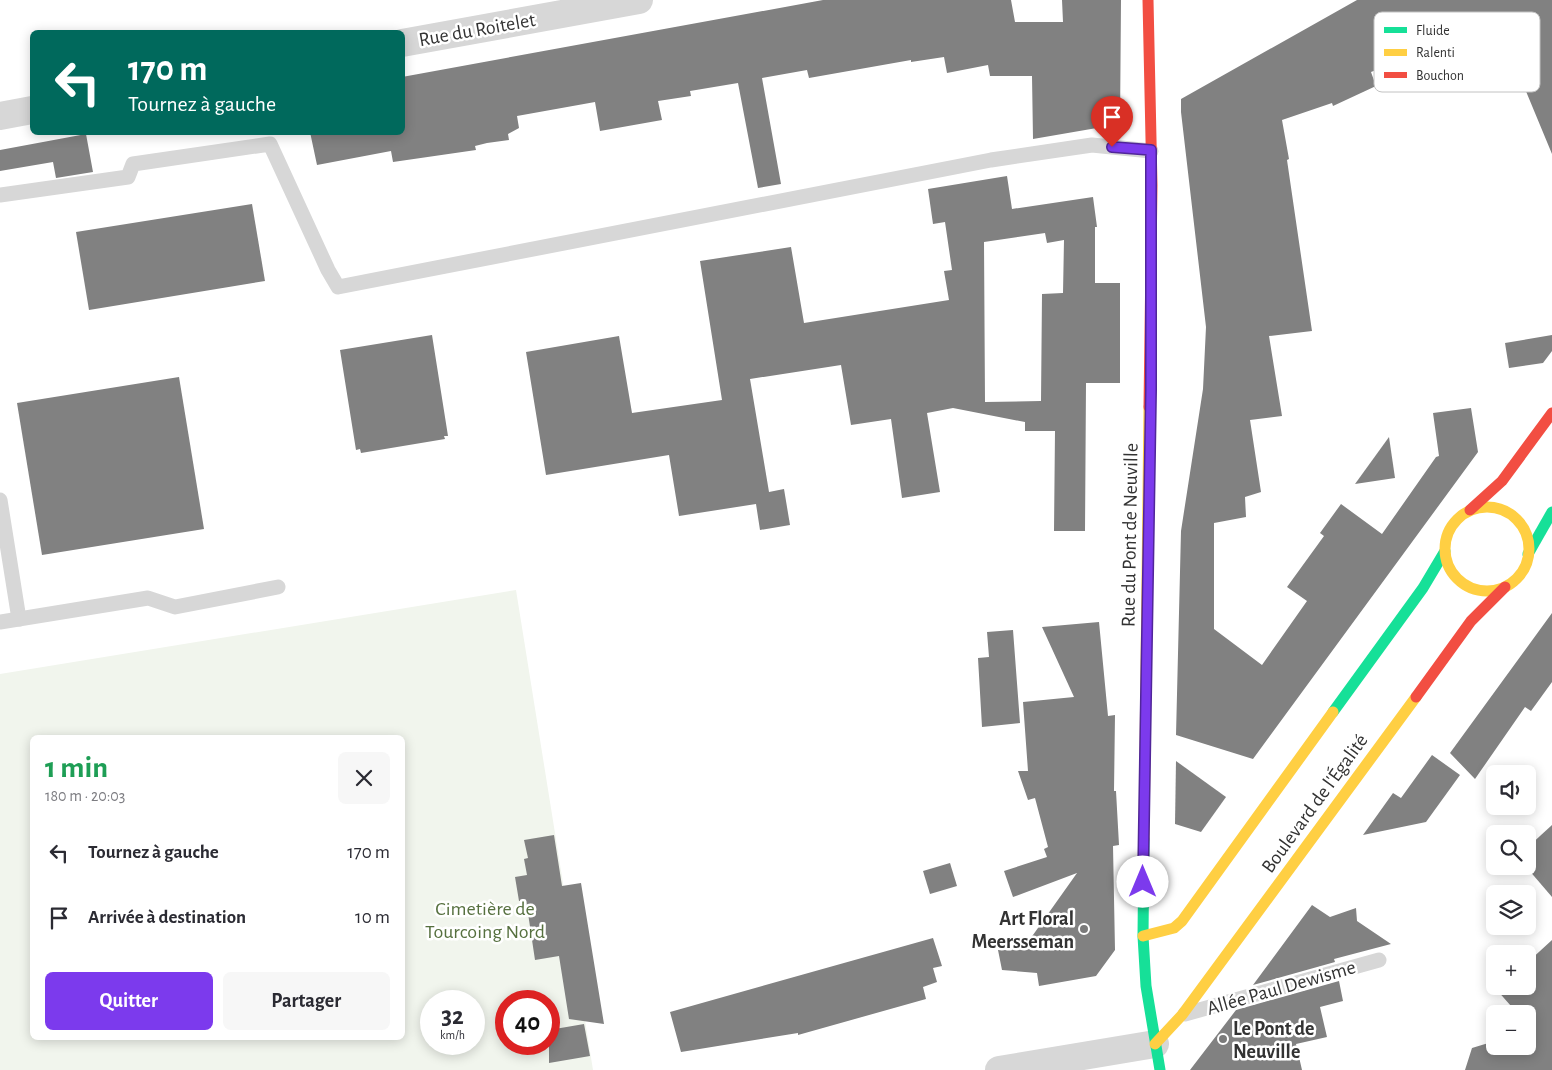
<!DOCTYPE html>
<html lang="fr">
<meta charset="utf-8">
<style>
:root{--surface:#fff;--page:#f7f7f7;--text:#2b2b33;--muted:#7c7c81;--accent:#7c3aed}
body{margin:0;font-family:"Alegreya Sans",sans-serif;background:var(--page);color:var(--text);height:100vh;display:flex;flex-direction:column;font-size:19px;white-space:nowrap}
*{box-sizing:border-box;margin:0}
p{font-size:16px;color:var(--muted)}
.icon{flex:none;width:28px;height:28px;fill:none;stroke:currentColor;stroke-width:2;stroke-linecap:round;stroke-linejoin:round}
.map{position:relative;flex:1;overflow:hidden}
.details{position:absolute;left:30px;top:735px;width:375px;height:305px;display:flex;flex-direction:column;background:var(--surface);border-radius:8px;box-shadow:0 2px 12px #0003}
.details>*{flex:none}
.hud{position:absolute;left:30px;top:30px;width:375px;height:105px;border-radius:8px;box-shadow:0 2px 12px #0003;background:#00695c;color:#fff;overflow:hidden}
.fabs{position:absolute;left:1486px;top:765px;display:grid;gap:10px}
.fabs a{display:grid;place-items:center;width:50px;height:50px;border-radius:8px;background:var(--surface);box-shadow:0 2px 12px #0003;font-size:25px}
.speed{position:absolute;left:420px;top:990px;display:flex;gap:10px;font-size:25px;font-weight:700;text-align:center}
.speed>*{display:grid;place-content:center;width:65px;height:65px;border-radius:50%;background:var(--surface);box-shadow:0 2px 12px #0003;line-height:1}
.speed small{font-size:12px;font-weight:400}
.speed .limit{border:8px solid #d22;background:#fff;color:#111}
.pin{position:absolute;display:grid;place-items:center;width:42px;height:42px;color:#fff;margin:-51px -21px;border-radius:50% 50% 50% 0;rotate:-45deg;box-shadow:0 0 5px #0007}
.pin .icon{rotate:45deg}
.me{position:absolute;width:55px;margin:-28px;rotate:0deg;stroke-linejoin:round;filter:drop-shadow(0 0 4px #0008)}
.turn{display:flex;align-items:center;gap:18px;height:105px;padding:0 15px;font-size:22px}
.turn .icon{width:65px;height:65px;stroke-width:2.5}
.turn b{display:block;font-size:35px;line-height:42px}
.round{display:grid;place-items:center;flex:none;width:52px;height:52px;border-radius:8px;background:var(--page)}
.headline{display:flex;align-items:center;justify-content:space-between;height:85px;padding:0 15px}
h1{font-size:30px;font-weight:700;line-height:38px;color:#1e9e55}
.cta{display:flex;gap:10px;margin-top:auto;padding:10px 15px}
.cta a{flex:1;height:58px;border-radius:8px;background:var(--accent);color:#fff;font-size:20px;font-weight:700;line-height:58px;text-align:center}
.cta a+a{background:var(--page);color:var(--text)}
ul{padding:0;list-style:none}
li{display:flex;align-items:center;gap:15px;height:65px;padding:0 15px}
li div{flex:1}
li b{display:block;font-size:19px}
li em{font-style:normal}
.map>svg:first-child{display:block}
.green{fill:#f1f5ed;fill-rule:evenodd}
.building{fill:#818181;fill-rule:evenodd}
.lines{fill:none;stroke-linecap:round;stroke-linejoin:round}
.lane{stroke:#d7d7d7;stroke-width:15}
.street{stroke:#d7d7d7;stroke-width:28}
.fast{stroke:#16e098;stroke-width:11}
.slow{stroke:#ffcf43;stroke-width:11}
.jam{stroke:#f24e42;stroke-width:11}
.route-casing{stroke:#51269a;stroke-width:12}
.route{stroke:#7c3aed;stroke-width:9}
.poi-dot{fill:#7a7a7a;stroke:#fff;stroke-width:2}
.labels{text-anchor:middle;stroke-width:5;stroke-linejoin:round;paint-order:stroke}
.street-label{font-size:20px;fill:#333;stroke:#fff}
.park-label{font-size:20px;fill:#56703f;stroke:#fff}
.poi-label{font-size:20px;font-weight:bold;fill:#333;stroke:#fff;text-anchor:end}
.key{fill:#fff;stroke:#c2c2c2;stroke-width:1}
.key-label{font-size:14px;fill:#333}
</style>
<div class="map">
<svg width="1552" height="1070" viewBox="0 0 1552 1070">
<rect width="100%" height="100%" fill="#fff"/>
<path class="green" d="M516 590 593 1070H0V674ZM32 738H402V1038H32ZM431 1001H474V1044H431ZM506 1001H549V1044H506Z"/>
<g class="building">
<path d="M823 0H1011L1015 22H1063L1062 0H1121L1120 124 1033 139 1032 76H990L988 65 947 73 944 57 911 62V60L809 78 807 70 762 78 781 184 758 188 738 83 690 91 691 96 658 101 662 120 600 131 595 102 517 116 519 128 508 134 509 140 487 143 475 146 476 150 393 162 391 151 317 165 310 132H402V77Z"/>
<path d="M1357 0H1552V154L1496 19 1474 30 1469 18 1406 49 1410 57 1371 72 1376 86 1333 106 1332 103 1282 120 1289 159 1287 160 1312 331 1269 336 1282 416 1250 420 1261 492 1245 497 1246 517 1214 523V629L1262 665 1307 601 1287 587 1324 536 1320 533 1341 504 1382 534 1436 457 1439 456 1433 413 1471 408 1478 452 1253 759 1176 735 1181 531 1203 389 1206 327 1181 112V99Z"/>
<path d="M86 134 93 172 56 178 53 162 0 171V150Z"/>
<path d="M1007 176 1012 209 1093 197 1097 227H1095V283H1120V383H1086L1085 531H1054L1055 431H1025V422L953 408 927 413 940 492 902 498 891 419 851 425 841 365 750 379 769 492 784 489 790 525 760 530 756 504 679 516 669 455 546 475 526 352 619 336 632 413 722 400 700 261 791 247 804 323 949 300 944 271 952 270 945 222 933 224 928 189ZM1045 233 1047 243 1064 240 1063 293 1042 294 1041 401 985 402 984 242Z"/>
<path d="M252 204 265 281 89 310 76 232Z"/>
<path d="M432 335 448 436H444L445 439 361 453 360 449 356 450 340 350Z"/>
<path d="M1552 335V351L1543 363 1509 368 1505 343Z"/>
<path d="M179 377 204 529 42 555 17 403Z"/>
<path d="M1389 437 1395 478 1355 484Z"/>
<path d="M1552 613V682L1531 711 1525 707 1475 779 1450 753Z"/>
<path d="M1099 622 1108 716 1115 715 1114 791H1116L1119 845 1113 846 1115 950 1096 976 1039 986 1037 973 1002 970 998 950 1028 942 1077 873 1013 897 1004 871 1047 857 1044 849 1048 847 1035 798 1028 800 1018 771H1028L1023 702 1074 697 1042 627Z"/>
<path d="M1013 630 1020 723 982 727 978 658 989 657 987 632Z"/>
<path d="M1432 755 1460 775 1426 822 1363 835 1393 793 1401 798Z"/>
<path d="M1176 761 1226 797 1201 832 1175 824Z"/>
<path d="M1552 825V897L1528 869V847Z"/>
<path d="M554 835 562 886 581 883 604 1024 569 1019 559 956 535 960 526 900 519 901 515 877 527 875 524 859 528 858 524 840Z"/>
<path d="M950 863 957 886 930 894 923 871Z"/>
<path d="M1312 905 1330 917 1356 908 1357 921 1391 944 1334 959 1335 962 1253 985Z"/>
<path d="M933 938 942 966 933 968 937 982 923 987 926 999 798 1035V1033L681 1052 670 1012Z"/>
<path d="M1552 940V1070H1465L1472 1048 1495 1041V1046H1528V1014H1518L1496 989 1499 986H1528V962Z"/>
<path d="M1339 981 1343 1001 1320 1007 1327 1037 1296 1044 1302 1070H1190L1236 1010Z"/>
<path d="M584 1024 590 1056 549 1063V1030Z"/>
</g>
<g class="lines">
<g class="lane">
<path d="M0 195 128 177 133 164 270 144 328 270 338 287 991 160 1092 145 1151 151"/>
<path d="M0 500 19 619"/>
<path d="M0 622 148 598 175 607 278 587"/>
<path d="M1185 1014 1379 960"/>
</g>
<g class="street">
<path d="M402 43 639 0"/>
<path d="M0 116 32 110"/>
<path d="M999 1070 1155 1044"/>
</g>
<g class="fast">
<path d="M1528 554 1552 512"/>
<path d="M1333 712 1423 588 1445 551"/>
<path d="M1144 839 1143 936 1146 986 1160 1070"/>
</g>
<g class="slow">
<circle cx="1487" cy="549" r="42"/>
<path d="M1144 839 1149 407"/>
<path d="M1143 936 1174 928 1182 921 1333 712"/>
<path d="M1155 1044 1182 1015 1416 697"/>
</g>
<g class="jam">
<path d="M1148 0 1152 185 1149 407"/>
<path d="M1470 510 1502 481 1552 413"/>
<path d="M1416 697 1471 621 1505 587"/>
</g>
</g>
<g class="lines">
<g class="route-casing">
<path id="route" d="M1112 147 1151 150V390L1143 882"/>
</g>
<use href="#route" class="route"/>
</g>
<g class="poi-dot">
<circle cx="1084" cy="929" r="5"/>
<circle cx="1223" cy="1039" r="5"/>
</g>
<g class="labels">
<g class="street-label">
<text transform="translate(477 29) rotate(-10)" y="7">Rue du Roitelet</text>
<text transform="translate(1129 535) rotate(-89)" y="7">Rue du Pont de Neuville</text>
<text transform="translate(1314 803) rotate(-54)" y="7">Boulevard de l'Égalité</text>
<text transform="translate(1281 987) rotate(-16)" y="7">Allée Paul Dewisme</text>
</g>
<g class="park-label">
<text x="485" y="915">Cimetière de<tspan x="485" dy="23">Tourcoing Nord</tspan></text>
</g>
<g class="poi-label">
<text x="1074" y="925">Art Floral<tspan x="1074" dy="23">Meersseman</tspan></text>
<text x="1233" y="1035" text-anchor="start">Le Pont de<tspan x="1233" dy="23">Neuville</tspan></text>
</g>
</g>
<rect x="1374" y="12" width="166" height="80" rx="8" class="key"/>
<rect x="1384" y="27" width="23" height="6" fill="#16e098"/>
<rect x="1384" y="49" width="23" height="7" fill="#ffcf43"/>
<rect x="1384" y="72" width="23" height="6" fill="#f24e42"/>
<g class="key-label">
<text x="1416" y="35">Fluide</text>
<text x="1416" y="57">Ralenti</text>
<text x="1416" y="80">Bouchon</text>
</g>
</svg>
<div class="fabs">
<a><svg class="icon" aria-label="sound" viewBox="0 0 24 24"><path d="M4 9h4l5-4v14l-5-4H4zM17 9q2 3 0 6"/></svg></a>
<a><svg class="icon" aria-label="search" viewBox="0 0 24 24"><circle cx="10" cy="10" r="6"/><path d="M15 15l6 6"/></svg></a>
<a><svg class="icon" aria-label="layers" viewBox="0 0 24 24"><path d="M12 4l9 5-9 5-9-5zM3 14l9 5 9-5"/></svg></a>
<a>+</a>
<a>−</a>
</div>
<div class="speed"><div>32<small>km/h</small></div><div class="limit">40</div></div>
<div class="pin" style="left:1112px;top:147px;background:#d93025"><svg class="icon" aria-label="arrive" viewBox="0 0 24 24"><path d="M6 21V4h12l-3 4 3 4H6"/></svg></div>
<svg class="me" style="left:1143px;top:882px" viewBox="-20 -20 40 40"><circle r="19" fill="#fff"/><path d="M0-13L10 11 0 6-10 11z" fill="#7c3aed"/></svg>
<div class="hud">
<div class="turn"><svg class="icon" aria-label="left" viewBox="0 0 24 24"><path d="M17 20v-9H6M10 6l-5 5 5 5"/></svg><div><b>170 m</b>Tournez à gauche</div></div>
</div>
<section class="details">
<div class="headline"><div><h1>1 min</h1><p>180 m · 20:03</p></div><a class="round"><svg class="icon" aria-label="close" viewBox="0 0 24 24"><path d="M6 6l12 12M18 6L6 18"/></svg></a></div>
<ul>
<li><svg class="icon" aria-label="left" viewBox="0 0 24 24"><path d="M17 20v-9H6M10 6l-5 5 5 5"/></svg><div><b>Tournez à gauche</b></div><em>170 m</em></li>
<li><svg class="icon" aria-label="arrive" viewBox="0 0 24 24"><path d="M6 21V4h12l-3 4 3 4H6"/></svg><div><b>Arrivée à destination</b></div><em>10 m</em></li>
</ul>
<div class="cta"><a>Quitter</a><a>Partager</a></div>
</section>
</div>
